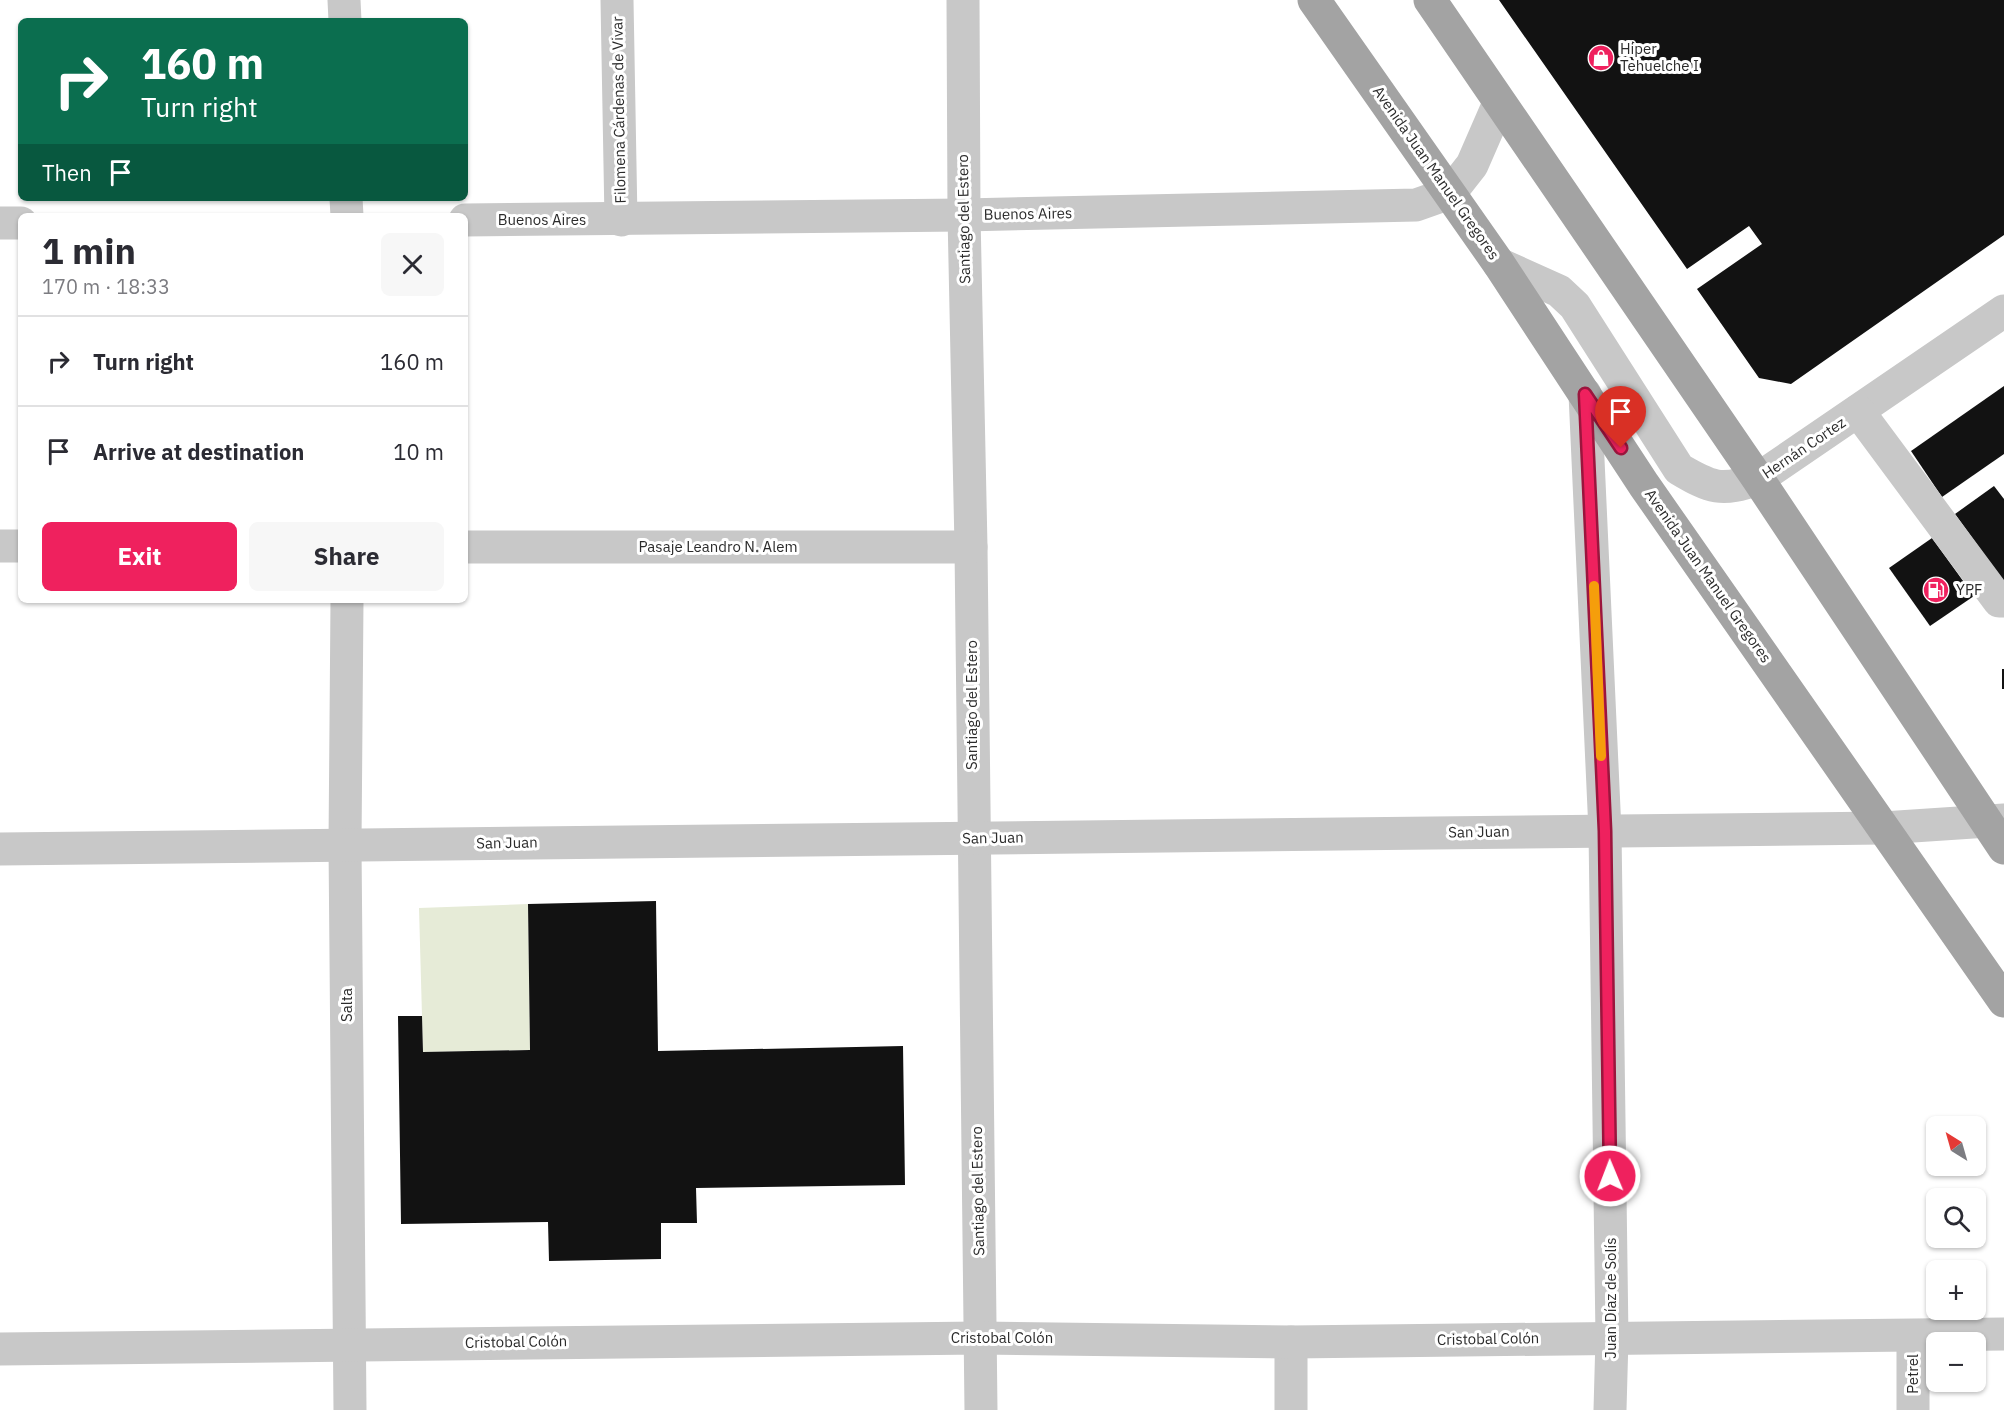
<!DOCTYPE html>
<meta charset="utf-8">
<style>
:root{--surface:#fff;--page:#f7f7f7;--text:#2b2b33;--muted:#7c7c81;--line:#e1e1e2;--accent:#ef215e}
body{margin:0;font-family:"IBM Plex Sans",sans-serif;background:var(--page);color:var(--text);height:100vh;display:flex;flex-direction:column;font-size:22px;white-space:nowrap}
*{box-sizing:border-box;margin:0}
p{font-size:20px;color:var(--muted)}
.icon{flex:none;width:33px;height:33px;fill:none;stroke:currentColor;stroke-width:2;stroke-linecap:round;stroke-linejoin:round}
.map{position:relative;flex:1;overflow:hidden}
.sheet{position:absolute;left:18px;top:213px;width:450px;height:390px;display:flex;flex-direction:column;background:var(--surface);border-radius:9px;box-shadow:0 2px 4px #0004}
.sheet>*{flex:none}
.top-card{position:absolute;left:18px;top:18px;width:450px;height:183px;border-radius:9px;box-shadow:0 2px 4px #0004;background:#0b6e4f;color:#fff;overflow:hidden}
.needle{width:39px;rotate:323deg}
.controls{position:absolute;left:1926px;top:1116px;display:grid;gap:12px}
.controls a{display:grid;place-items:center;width:60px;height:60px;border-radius:9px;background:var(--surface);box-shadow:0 2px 4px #0004;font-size:30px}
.pin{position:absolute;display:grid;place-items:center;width:51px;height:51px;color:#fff;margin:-62px -26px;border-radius:50% 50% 50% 0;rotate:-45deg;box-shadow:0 0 6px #0007}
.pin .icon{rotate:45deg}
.me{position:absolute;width:66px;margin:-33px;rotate:359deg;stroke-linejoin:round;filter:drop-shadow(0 0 4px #0008)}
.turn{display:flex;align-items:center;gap:21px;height:126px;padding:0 24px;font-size:27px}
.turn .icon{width:78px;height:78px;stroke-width:2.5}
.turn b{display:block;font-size:42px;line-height:51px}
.then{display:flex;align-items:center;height:57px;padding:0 24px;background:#0003;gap:12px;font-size:22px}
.round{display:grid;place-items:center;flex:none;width:63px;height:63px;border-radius:9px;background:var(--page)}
.head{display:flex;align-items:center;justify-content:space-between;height:102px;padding:0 24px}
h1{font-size:36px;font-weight:800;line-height:45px}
.button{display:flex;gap:12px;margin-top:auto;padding:12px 24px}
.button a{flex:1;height:69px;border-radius:9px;background:var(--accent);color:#fff;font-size:24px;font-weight:800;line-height:69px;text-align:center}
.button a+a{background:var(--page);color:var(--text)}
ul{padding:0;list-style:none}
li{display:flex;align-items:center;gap:18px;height:90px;padding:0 24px;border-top:2px solid var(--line)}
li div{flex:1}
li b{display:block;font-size:22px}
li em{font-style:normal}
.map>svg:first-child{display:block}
.green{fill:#e6ebd7}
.building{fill:#121212}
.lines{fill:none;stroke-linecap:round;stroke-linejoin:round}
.minor{stroke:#c8c8c8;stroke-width:33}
.major{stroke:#a3a3a3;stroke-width:33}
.route-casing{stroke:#9b153d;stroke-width:15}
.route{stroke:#ef215e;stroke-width:10}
.slow{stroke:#f59e0b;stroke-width:10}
.labels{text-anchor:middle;stroke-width:6;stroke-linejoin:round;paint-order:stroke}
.poi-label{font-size:15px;fill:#2b2b2b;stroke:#fff;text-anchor:start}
.street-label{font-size:15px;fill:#2b2b2b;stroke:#fff}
</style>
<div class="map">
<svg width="2004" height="1410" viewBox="0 0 2004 1410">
<rect width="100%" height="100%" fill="#fff"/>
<path class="green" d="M528 904 530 1050 423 1052 419 908Z"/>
<g class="building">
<path d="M1499 0H2004V235L1791 384 1759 378 1697 289 1762 244 1749 226 1687 269Z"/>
<path d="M2004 386V454L1942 497 1911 451Z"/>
<path d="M1994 486 2004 499V582L1955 514Z"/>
<path d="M1932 538 1974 596 1930 626 1889 568Z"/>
<rect x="2002" y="669" width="2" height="20"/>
<path d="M656 901 658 1051 903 1046 905 1185 696 1188 697 1223H661V1259L549 1261 548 1222 401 1224 398 1016H422L423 1052 530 1050 528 904Z"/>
</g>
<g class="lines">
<g class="minor">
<path d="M344 0 345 21"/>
<path d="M617 0 621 220"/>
<path d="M963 0 964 215 971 547 981 1410"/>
<path d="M346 198 347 216"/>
<path d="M465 220 964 215 1416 205 1450 193 1472 165 1499 103"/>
<path d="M0 223H21"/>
<path d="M1499 264 1559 291 1575 306 1679 469C1711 488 1721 492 1758 479L2004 311"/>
<path d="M1585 394 1605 831 1612 1338 1610 1410"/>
<path d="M1858 411 1999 601H2004"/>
<path d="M0 546H21"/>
<path d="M465 547H971"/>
<path d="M347 600 345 845 350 1410"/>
<path d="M0 849 1883 828 2004 820"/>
<path d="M1913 1337V1410"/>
<path d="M1291 1342V1410"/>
<path d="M0 1349 980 1338 1291 1342 2004 1334"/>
</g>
<g class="major">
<path d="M1314 0 1499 264 1644 485 2004 1001"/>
<path d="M1430 0 1758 479 2004 848"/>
</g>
</g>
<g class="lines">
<g class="route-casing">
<path id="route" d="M1610 1176 1605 831 1585 394 1621 448"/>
</g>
<use href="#route" class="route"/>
<path class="slow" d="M1594 586 1601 756"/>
</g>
<defs>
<g id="shop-disc" transform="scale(1.35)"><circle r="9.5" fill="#ef215e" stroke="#fff"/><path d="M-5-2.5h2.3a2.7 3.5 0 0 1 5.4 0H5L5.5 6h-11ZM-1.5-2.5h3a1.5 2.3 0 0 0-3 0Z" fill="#fff"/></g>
<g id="fuel-disc" transform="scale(1.35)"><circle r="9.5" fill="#ef215e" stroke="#fff"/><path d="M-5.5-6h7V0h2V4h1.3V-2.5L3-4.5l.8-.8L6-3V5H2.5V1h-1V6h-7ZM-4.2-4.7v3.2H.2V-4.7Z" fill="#fff"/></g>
</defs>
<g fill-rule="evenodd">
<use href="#shop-disc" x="1601" y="58"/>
<use href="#fuel-disc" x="1936" y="590"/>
</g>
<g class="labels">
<g class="poi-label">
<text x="1620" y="54">Hiper<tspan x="1620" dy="17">Tehuelche I</tspan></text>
<text x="1956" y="595">YPF</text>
</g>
<g class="street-label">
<text transform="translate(619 110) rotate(-91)" y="5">Filomena Cárdenas de Vivar</text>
<text transform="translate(1436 173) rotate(55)" y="5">Avenida Juan Manuel Gregores</text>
<text transform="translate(1028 214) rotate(-1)" y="5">Buenos Aires</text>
<text transform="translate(964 219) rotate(-91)" y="5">Santiago del Estero</text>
<text x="542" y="225">Buenos Aires</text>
<text transform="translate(1804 448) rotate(-34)" y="5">Hernán Cortez</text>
<text x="718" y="552">Pasaje Leandro N. Alem</text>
<text transform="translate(1708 576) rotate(55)" y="5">Avenida Juan Manuel Gregores</text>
<text transform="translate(972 705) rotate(-90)" y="5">Santiago del Estero</text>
<text transform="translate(1479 832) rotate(-1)" y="5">San Juan</text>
<text transform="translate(993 838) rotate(-1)" y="5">San Juan</text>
<text transform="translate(507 843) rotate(-1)" y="5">San Juan</text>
<text transform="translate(347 1005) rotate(-90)" y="5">Salta</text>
<text transform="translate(978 1191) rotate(-91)" y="5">Santiago del Estero</text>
<text transform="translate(1611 1298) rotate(-90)" y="5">Juan Díaz de Solís</text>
<text x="1002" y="1343">Cristobal Colón</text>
<text transform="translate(1488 1339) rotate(-1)" y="5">Cristobal Colón</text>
<text transform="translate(516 1342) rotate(-1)" y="5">Cristobal Colón</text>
<text transform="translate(1913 1374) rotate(-90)" y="5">Petrel</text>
</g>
</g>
</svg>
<div class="controls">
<a><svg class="needle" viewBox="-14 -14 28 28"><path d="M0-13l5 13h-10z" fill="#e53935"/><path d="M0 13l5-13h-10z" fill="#7c7c81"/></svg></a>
<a><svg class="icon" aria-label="search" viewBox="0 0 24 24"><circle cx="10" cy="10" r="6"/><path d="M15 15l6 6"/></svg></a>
<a>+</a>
<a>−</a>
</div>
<div class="pin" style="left:1621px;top:448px;background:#d93025"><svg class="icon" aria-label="arrive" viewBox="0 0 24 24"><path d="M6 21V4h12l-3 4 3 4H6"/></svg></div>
<svg class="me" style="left:1610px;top:1176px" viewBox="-20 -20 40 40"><circle r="17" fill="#ef215e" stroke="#fff" stroke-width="3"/><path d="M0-11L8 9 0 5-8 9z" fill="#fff"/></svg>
<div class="top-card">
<div class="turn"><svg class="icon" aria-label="right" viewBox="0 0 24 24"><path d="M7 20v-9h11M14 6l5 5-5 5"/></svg><div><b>160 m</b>Turn right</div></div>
<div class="then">Then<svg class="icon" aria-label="arrive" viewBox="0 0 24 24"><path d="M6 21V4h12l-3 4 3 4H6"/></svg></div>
</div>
<section class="sheet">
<div class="head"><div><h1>1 min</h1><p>170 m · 18:33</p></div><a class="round"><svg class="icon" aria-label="close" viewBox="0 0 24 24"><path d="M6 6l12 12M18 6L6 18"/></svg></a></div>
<ul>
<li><svg class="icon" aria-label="right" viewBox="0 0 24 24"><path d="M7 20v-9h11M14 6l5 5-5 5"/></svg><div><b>Turn right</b></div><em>160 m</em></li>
<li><svg class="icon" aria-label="arrive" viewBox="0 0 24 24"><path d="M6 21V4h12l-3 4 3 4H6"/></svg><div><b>Arrive at destination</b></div><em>10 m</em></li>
</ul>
<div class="button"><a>Exit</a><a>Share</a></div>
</section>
</div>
